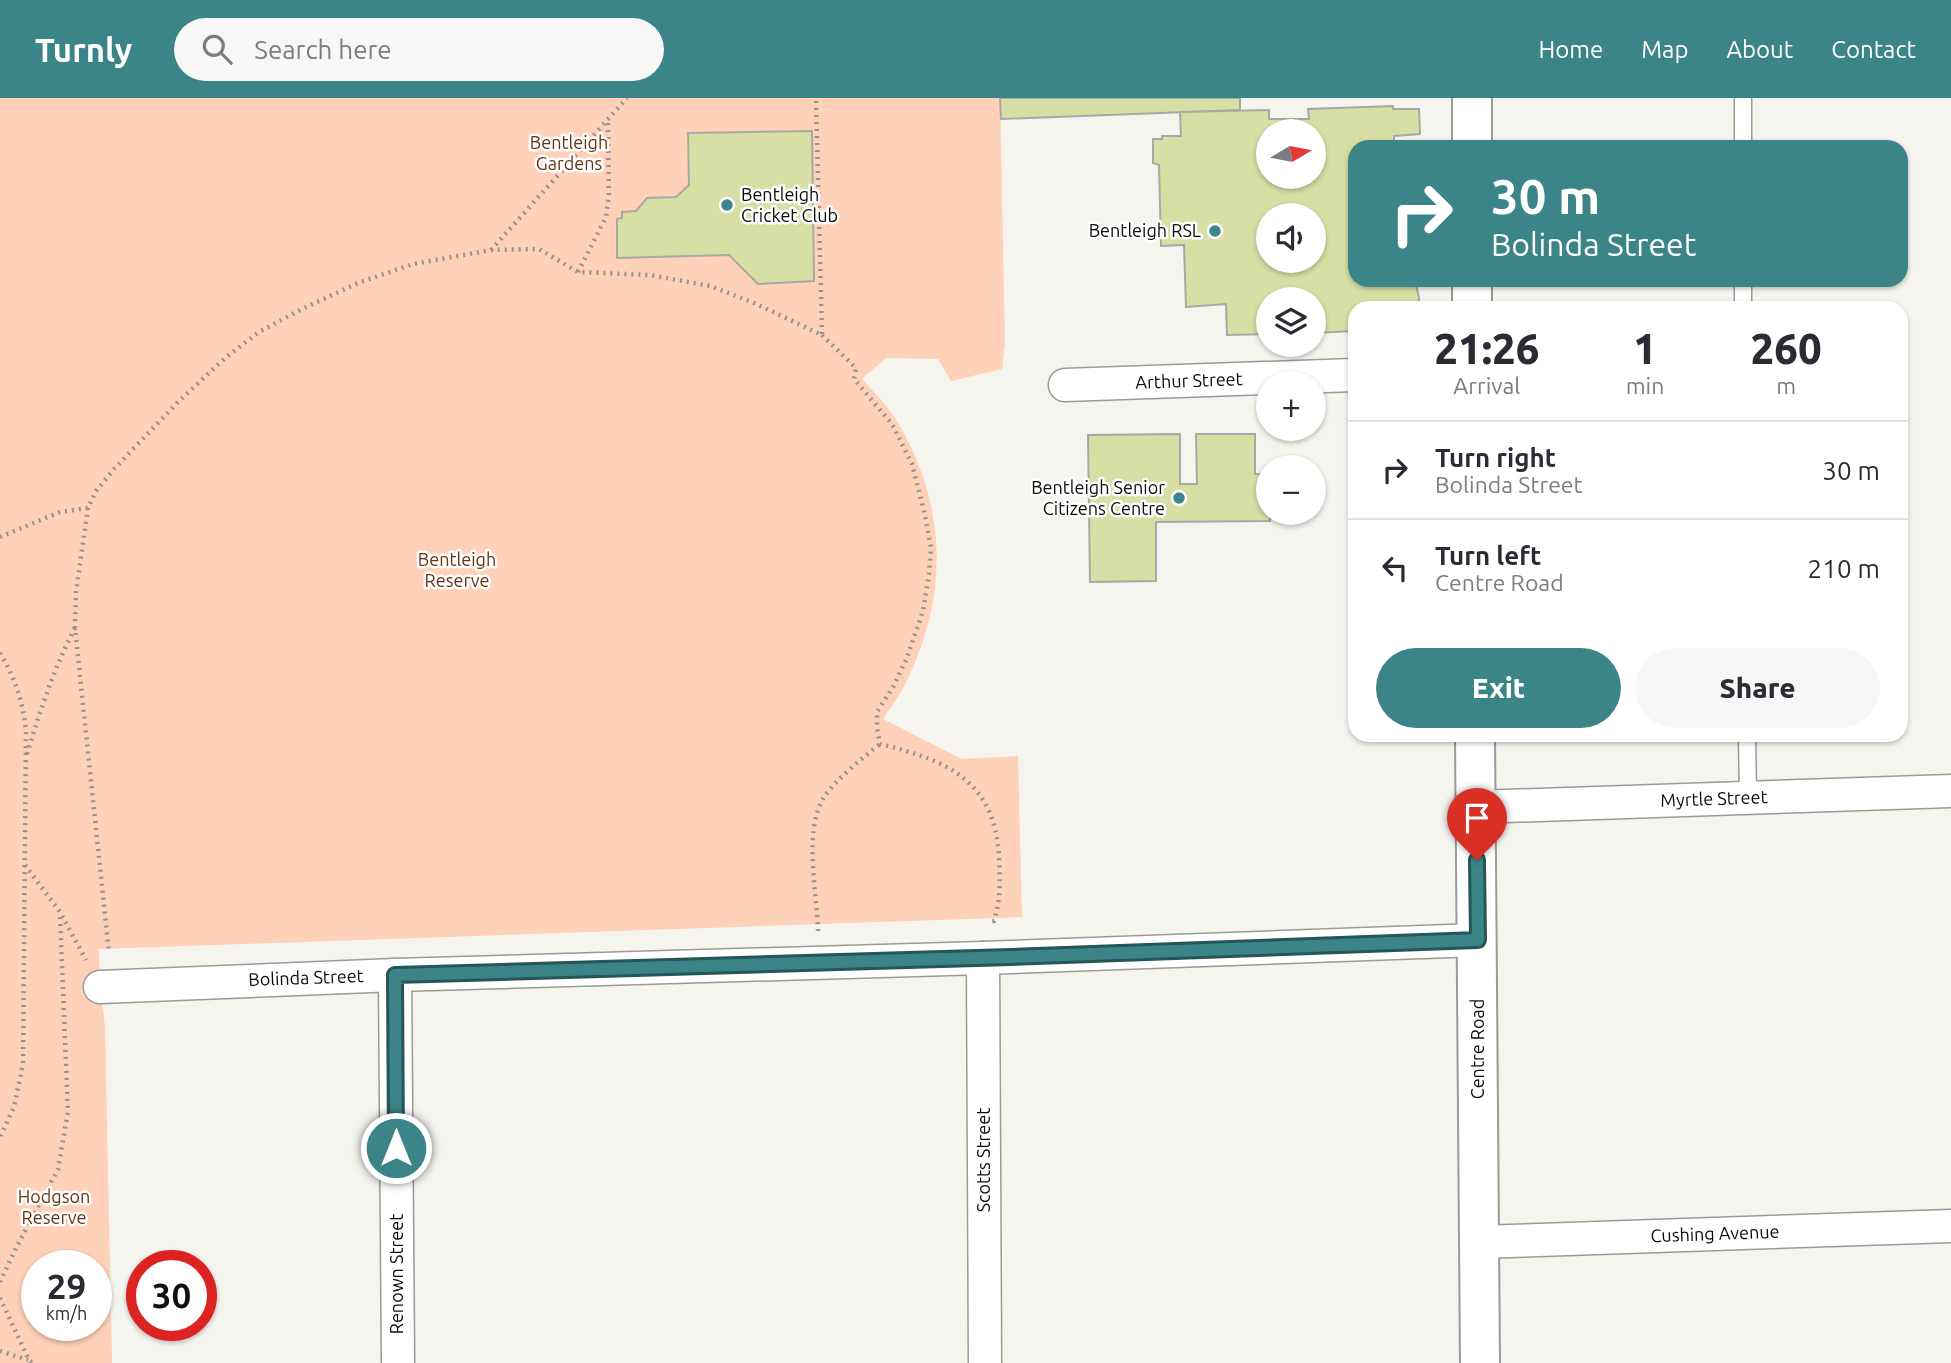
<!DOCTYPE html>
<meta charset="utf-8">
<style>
:root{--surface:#fff;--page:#f7f7f7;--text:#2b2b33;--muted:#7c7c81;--line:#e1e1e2;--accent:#3b8487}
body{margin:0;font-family:Ubuntu,sans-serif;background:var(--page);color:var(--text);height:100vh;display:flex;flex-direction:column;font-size:26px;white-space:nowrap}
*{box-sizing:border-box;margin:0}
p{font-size:23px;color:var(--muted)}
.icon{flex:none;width:38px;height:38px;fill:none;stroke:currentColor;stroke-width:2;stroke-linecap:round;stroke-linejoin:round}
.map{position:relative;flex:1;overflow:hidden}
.sheet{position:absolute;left:1348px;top:203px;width:560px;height:441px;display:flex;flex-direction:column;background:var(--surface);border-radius:21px;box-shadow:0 2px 5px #0004}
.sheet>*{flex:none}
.top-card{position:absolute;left:1348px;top:42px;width:560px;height:147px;border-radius:21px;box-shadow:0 2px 5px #0004;background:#3b8487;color:#fff;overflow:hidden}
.needle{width:46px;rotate:80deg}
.buttons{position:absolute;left:1256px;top:21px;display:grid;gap:14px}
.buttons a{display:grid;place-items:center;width:70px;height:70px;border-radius:50%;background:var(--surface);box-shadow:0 2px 5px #0004;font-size:35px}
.speed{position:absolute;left:21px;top:1152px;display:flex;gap:14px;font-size:35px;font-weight:700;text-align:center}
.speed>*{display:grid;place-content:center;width:91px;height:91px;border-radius:50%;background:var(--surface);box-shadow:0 2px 5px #0004;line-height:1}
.speed small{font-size:18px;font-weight:400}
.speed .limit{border:10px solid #d22;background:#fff;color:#111}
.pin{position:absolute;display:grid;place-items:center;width:60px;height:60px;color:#fff;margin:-72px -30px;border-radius:50% 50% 50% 0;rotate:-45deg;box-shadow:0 0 7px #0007}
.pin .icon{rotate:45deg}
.me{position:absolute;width:77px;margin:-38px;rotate:0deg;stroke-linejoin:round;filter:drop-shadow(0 0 5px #0008)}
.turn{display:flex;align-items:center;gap:24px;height:147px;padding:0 28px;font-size:32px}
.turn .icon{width:91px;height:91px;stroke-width:2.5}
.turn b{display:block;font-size:49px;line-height:60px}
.eta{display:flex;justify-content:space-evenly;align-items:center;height:119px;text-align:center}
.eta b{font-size:42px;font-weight:800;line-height:49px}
.primary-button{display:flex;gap:14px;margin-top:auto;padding:14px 28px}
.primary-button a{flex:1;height:80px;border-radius:42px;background:var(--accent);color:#fff;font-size:28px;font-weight:800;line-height:80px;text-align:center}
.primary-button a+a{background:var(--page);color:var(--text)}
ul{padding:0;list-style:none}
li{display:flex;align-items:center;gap:21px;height:98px;padding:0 28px;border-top:2px solid var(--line)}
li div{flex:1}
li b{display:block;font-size:26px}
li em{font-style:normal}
header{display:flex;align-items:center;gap:42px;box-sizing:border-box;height:98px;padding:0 35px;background:var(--accent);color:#fff}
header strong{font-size:33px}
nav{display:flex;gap:38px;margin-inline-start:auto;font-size:24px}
.search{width:490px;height:63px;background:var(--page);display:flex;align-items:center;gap:18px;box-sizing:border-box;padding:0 24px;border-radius:38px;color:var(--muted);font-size:26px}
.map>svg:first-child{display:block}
.green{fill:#fed1b8;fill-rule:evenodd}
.building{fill:#d7dfa5;stroke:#a8a9a4;stroke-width:2;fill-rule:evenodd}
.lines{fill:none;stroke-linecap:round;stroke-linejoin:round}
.service-casing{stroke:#9b9a95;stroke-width:19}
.minor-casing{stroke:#9b9a95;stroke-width:35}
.secondary-casing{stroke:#9b9a95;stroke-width:42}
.path{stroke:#94938f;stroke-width:4.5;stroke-dasharray:2 5;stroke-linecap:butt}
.service{stroke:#fff;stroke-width:16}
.minor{stroke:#fff;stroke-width:32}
.secondary{stroke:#fff;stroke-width:38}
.route-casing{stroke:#265658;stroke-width:18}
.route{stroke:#3b8487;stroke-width:12}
.poi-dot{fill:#3b8487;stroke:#fff;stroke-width:2.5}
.labels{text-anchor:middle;stroke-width:5;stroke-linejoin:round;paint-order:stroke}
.park-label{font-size:18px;fill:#673512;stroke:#fff}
.poi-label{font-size:18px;fill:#0d0c0a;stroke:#fff;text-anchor:end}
.street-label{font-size:18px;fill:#0d0c0a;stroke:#fff}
</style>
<header>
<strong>Turnly</strong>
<div class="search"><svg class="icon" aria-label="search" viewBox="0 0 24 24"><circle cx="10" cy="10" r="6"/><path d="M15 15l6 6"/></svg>Search here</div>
<nav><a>Home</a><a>Map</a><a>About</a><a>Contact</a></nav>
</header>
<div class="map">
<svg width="1951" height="1265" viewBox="0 0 1951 1265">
<rect width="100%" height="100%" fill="#f5f4ef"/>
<path class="green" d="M0 0H1000L1005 245 1002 271 951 283 938 261 886 260 862 281C870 290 879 299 887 309 898 323 907 340 914 356 947 431 943 507 908 580 902 595 891 608 883 621L962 661 1018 658 1022 819 99 851 100 888 105 929 112 1265H0ZM37 1167H96V1227H37Z"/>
<g class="building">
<path d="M1000 0H1240V12L1001 21Z"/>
<path d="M1393 8V11H1419L1420 36 1394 38V49H1354V182H1415L1419 200V210H1354V233L1314 235V201H1269V236L1227 237 1226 206 1186 209 1184 147 1161 148 1159 67 1153 65V41H1162V38H1181L1180 14 1269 12V21H1309L1308 11ZM1269 33H1314V79H1269ZM1269 117H1314V163H1269Z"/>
<path d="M812 33 814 183 758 186 729 157 617 160V121L622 120V114L636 113 647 100 676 99 689 87 688 35Z"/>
<path d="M1180 336V386H1197L1196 336H1255V376H1269V415H1270V423L1156 424V483L1090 484 1088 337Z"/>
</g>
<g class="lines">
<g class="service-casing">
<g id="service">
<path d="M1743 49V0"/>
<path d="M1743 182V210"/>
<path d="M1747 637 1748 700"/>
</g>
</g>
<g class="minor-casing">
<g id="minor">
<path d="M1065 287 1354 277"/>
<path d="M1477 709 1951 693"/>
<path d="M983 860 985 1265"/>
<path d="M395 877 398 1265"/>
<path d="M100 889 395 877 983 860 1478 842"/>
<path d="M1479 1144 1951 1128"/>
</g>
</g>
<g class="secondary-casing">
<g id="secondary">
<path d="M1472 0V49"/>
<path d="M1472 182V210"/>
<path d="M1475 637 1480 1265"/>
</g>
</g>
<g class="path">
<path d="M491 152 627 0"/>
<path d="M578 174 606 119 609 97 608 22"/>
<path d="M822 237 856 270 854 281 892 326 912 366 924 413 931 449 929 476 923 513 906 562 893 589 877 614V630L880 646C946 662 995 682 999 759 1000 782 1001 800 994 823H989"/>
<path d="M88 410 76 494 75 530 109 855"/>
<path d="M0 439 60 414 88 410 96 393 114 371 177 305 225 260 259 234 302 211 358 185 413 166 491 152 539 151 578 174 650 177 710 188 752 204 822 237 816 0"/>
<path d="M0 555C15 580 24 606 26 635L23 966 14 1009 0 1039"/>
<path d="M27 656C40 613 54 570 75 530"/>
<path d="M25 767 60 814 86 862"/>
<path d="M818 833C817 793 803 734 824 699 835 682 864 659 880 646"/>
<path d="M0 1184 16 1150 58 1071 68 1014 60 818"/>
<path d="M0 1200 29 1262 32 1265"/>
<path d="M0 1253 28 1262"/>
</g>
<use href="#service" class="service"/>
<use href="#minor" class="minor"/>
<use href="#secondary" class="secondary"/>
</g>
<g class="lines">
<g class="route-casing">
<path id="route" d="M396 1050 395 877 1011 859 1478 842 1477 762"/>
</g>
<use href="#route" class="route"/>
</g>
<g class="poi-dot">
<circle cx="727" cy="107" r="7"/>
<circle cx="1215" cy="133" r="7"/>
<circle cx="1179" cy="400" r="7"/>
</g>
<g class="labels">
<g class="park-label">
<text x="569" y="51">Bentleigh<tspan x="569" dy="21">Gardens</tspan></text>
<text x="457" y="468">Bentleigh<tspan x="457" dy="21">Reserve</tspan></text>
<text x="54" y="1105">Hodgson<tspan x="54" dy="21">Reserve</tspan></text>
</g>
<g class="poi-label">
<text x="741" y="103" text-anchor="start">Bentleigh<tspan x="741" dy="21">Cricket Club</tspan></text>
<text x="1201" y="139">Bentleigh RSL</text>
<text x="1165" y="396">Bentleigh Senior<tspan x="1165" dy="21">Citizens Centre</tspan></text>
</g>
<g class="street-label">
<text transform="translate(1189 283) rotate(-2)" y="6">Arthur Street</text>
<text transform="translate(1714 701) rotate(-2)" y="6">Myrtle Street</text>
<text transform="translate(306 880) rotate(-2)" y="6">Bolinda Street</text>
<text transform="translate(1478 951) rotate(-90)" y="6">Centre Road</text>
<text transform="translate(984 1062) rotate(-90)" y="6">Scotts Street</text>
<text transform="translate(1715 1136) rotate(-2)" y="6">Cushing Avenue</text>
<text transform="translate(397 1176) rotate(-90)" y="6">Renown Street</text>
</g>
</g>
</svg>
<div class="buttons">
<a><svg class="needle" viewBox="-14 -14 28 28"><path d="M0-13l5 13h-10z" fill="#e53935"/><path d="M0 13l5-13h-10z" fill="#7c7c81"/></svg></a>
<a><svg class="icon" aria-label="sound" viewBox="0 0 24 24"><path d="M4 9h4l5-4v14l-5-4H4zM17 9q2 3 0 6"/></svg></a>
<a><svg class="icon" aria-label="layers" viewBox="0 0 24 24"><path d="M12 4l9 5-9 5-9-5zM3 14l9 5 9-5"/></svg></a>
<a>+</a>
<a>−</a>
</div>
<div class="speed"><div>29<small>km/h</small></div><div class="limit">30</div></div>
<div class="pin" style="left:1477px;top:762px;background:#d93025"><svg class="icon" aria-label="arrive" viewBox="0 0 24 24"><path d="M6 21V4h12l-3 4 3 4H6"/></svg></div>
<svg class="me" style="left:396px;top:1050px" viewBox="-20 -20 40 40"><circle r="17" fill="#3b8487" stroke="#fff" stroke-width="3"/><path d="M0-11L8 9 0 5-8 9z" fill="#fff"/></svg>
<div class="top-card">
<div class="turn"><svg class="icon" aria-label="right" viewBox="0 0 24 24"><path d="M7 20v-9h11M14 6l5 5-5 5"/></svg><div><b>30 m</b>Bolinda Street</div></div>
</div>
<section class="sheet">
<div class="eta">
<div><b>21:26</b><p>Arrival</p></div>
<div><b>1</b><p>min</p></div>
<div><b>260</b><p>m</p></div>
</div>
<ul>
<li><svg class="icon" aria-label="right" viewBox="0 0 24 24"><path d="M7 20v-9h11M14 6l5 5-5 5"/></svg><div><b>Turn right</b><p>Bolinda Street</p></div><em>30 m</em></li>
<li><svg class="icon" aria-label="left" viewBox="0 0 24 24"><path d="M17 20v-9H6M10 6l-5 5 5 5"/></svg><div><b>Turn left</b><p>Centre Road</p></div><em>210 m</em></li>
</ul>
<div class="primary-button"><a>Exit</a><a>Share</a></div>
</section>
</div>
